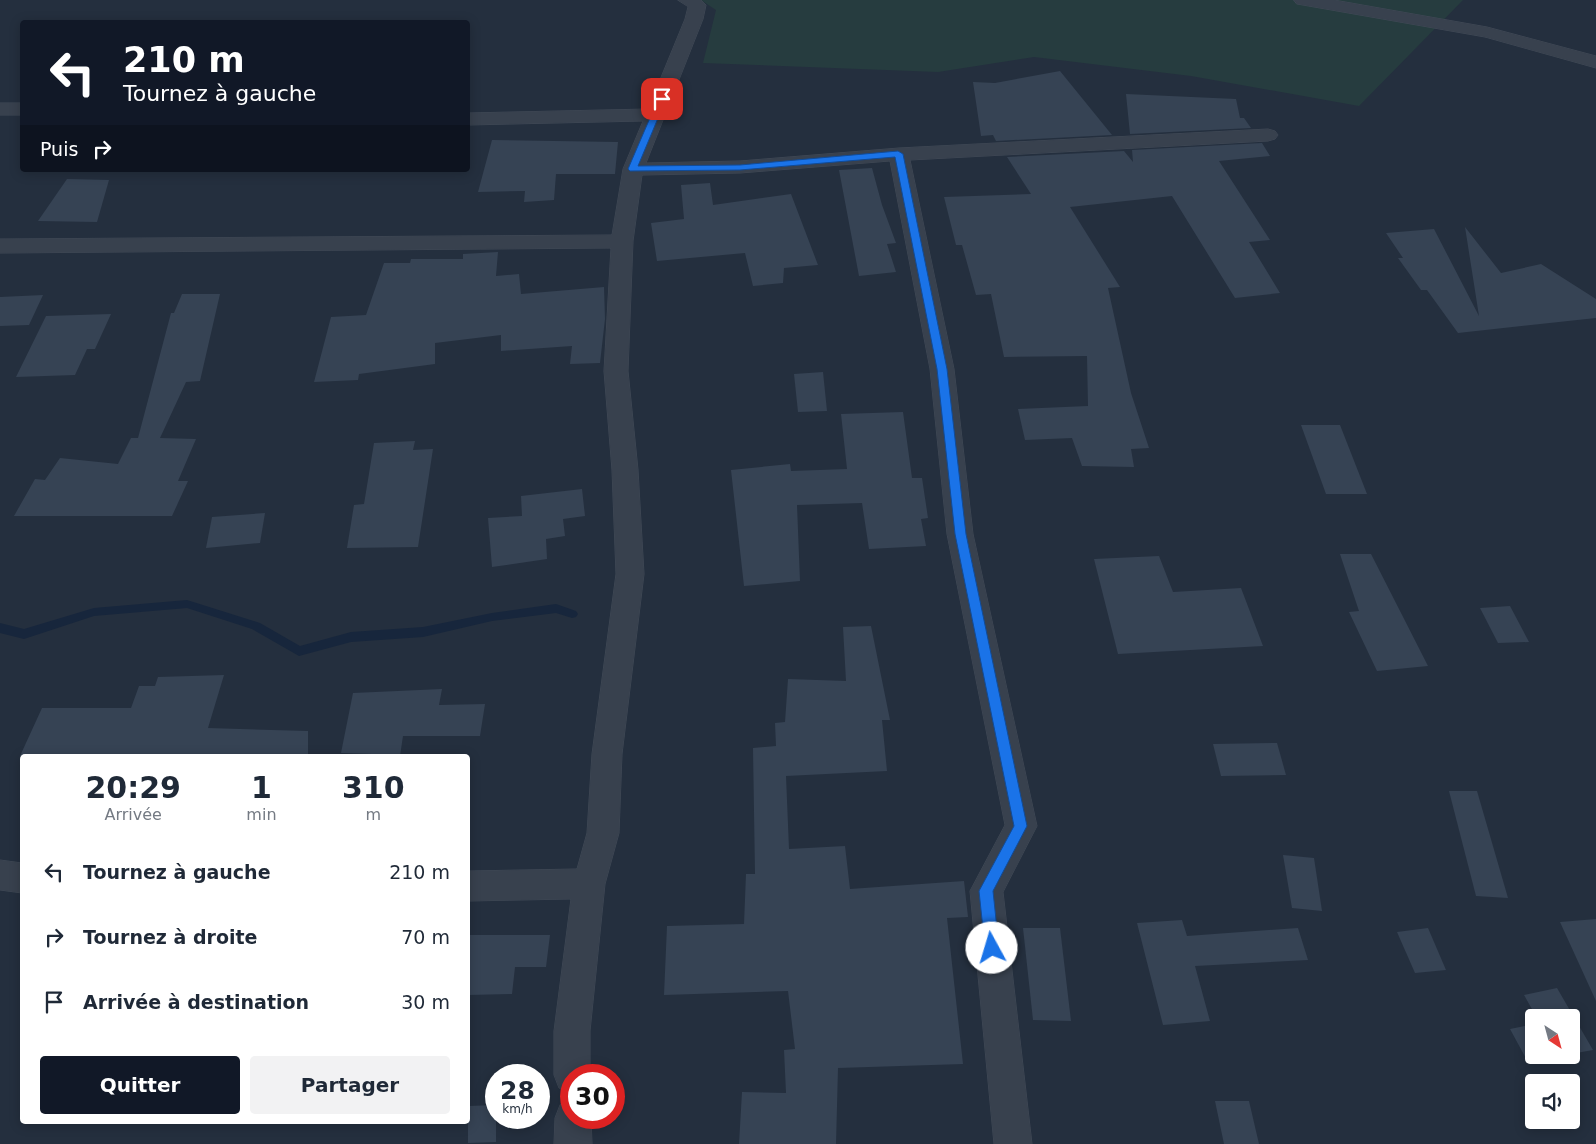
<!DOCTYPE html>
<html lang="fr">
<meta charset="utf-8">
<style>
:root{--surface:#fff;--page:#f2f2f3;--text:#1f2937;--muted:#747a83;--accent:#111827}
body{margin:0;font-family:"DejaVu Sans",sans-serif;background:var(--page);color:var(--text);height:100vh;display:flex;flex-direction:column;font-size:19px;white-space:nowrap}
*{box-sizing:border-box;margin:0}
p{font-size:16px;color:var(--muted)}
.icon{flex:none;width:28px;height:28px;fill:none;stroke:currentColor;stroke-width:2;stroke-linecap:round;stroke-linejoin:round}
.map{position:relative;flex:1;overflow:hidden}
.details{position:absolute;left:20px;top:754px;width:450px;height:370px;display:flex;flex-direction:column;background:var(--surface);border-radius:5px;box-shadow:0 2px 12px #0003}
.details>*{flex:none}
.hud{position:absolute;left:20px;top:20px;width:450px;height:152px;border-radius:5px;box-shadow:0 2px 12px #0003;background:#111827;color:#fff;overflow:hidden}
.needle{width:32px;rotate:144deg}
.tools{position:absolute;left:1525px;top:1009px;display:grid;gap:10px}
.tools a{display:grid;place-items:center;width:55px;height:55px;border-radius:5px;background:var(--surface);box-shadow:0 2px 12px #0003;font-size:25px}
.speed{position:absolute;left:485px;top:1064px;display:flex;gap:10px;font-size:25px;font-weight:700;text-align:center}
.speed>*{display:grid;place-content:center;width:65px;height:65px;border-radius:50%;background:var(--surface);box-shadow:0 2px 12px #0003;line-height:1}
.speed small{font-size:12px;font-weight:400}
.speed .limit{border:8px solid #d22;background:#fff;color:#111}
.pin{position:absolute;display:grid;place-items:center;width:42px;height:42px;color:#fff;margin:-21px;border-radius:10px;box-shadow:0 2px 8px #0006}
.me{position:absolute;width:55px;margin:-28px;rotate:354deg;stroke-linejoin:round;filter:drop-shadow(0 0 4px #0008)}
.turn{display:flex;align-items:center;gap:18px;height:105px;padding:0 20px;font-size:22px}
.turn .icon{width:65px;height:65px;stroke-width:2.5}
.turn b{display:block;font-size:35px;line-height:42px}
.then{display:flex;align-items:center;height:48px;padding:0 20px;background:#0003;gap:10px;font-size:19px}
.eta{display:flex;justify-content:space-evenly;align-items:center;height:85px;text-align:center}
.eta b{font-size:30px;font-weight:800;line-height:35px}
.cta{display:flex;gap:10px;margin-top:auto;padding:10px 20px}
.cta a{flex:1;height:58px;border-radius:5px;background:var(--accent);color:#fff;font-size:20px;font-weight:800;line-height:58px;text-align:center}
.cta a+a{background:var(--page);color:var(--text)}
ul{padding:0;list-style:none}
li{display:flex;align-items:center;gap:15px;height:65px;padding:0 20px}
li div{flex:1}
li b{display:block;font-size:19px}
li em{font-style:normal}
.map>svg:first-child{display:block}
.green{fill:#263c3f}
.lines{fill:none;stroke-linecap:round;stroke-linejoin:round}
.stream{fill:#17263c;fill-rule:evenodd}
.building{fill:#364354}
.street-casing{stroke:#414a57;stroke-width:1}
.street{fill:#38414e;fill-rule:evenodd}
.route{fill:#1a73e8;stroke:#114b97}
</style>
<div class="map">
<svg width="1596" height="1144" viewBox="0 0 1596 1144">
<rect width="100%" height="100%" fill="#242f3e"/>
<path class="green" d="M701 0H1463L1359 106 1191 76 1034 57 938 72 703 63 716 10Z"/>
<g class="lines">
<path class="stream" d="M187 600 260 623 300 646 351 632 423 627 492 613 556 604 576 611 578 614 576 617 572 618 556 613 492 621 423 637 351 642 299 656 252 629 187 608 94 616 24 639 0 633V623L24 629 94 608Z"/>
</g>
<g class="building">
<path d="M1060 71 1112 135 996 141 993 135 981 136 973 82 995 83Z"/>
<path d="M1126 94 1236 99 1240 118H1244L1251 128 1130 134Z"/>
<path d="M492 140 618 142 615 174H556L554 200 524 202 525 191 478 192Z"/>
<path d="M1262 143 1270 156 1219 161 1270 240 1249 242 1280 293 1235 298 1172 196 1070 207 1120 287 1108 288 1131 393 1149 448 1131 449 1134 467 1082 466 1072 438 1025 440 1018 409 1088 406 1087 356 1004 357 991 294 976 295 962 245H956L944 197 1031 194 1007 157 1124 151 1133 162 1132 150Z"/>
<path d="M872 168 882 205 896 243 887 244 896 272 859 276 839 170Z"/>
<path d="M67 179 109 180 97 222 38 221Z"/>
<path d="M710 183 713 205 791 194 818 265 784 268 783 283 753 286 745 253 657 261 651 223 684 219 681 185Z"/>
<path d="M1465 227 1501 273 1541 264 1596 299V318L1458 333 1427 290H1421L1398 258H1403L1386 233 1434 229 1479 316Z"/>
<path d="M498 252 496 276 519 274 521 294 604 287 605 319 600 363 570 364 572 346 501 351V335L435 343V364L359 374 358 380 314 382 331 317 366 315 384 263H410L411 259H463V254Z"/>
<path d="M182 294H220L200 381 186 382 160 438 196 439 178 481H188L172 516H14L35 479 45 480 60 458 118 464 131 438H138L171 313H174Z"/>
<path d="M43 295 29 325 0 326V297Z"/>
<path d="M111 314 95 349H87L75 375 16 377 46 316Z"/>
<path d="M823 372 827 411 798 412 794 374Z"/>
<path d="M903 412 912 478H922L928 518 921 519 926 546 869 549 862 503 797 505 800 581 744 586 731 470 790 464 791 471 847 469 841 414Z"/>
<path d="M1301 425H1340L1367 494H1326Z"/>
<path d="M415 441 413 450 433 449 418 547 347 548 354 505 364 504 374 443Z"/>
<path d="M582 489 585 516 563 519 565 536 546 539 547 559 492 567 488 518 522 516 521 496Z"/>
<path d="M265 513 260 543 206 548 212 517Z"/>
<path d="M1340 554H1371L1428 666 1377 671 1349 612 1359 611Z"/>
<path d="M1159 556 1173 592 1241 588 1263 646 1118 654 1094 559Z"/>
<path d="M1510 606 1529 642 1498 643 1480 608Z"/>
<path d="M871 626 890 720H882L887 771 786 776 789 849 845 846 850 889 964 881 968 917 947 918 963 1064 838 1068 836 1144H739L742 1092 786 1093 784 1050 795 1049 788 991 664 995 667 926 744 924 746 874H755L753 748 776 746 775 723 785 722 788 679 846 681 843 627Z"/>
<path d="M224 675 208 728 308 731V756H20L42 708H131L139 686H155L158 677Z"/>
<path d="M442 689 439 705 485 704 480 736H403L400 756H371V754L341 753 353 693Z"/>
<path d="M1277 743 1286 775 1221 776 1213 744Z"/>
<path d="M1449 791H1477L1508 898 1476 896Z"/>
<path d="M1283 855 1314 858 1322 911 1292 908Z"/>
<path d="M1596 919V1001L1560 922Z"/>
<path d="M1182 920 1187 936 1298 928 1308 960 1195 966 1210 1021 1163 1025 1137 923Z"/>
<path d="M1023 928H1060L1071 1021 1033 1020Z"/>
<path d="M1428 928 1446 970 1415 973 1397 932Z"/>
<path d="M468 935H550L546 967H515L512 994 468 995Z"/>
<path d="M1557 988 1593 1050 1571 1054V1018H1537L1524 995Z"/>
<path d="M1534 1024V1055H1569L1529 1064 1510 1029Z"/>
<path d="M1215 1101H1249L1259 1144H1224Z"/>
<path d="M496 1105V1142L468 1143V1106Z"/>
</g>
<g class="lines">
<g class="street-casing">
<g id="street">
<path d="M678 0H701L706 5 703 19 646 163 740 161 899 148 1268 129 1275 131 1278 135 1275 139 1268 141 910 160 954 369 973 534 1037 826 1003 892 1032 1144H994L970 891 1005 825 947 534 930 369 890 161 740 173 642 175 633 241 628 371 638 470 644 574 622 754 619 833 605 884 590 1031V1075H571V1093L559 1088 554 1075V1031L571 899 468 901V871L577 869 587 833 592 754 616 574 612 470 604 371 611 248 0 253V239L612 235 623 169 643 121 468 125V113L648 109 685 19 688 7Z"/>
<path d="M1294 0H1334L1487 27 1596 56V68L1485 37 1303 5 1297 4Z"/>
<rect x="0" y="103" width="22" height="12"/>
<path d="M0 860 22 863V893L0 890Z"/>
<path d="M571 1100V1118H591L592 1144H554L555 1118 560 1105Z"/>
</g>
</g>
<use href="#street" class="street"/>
</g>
<path class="route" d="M659 97 666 99 638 166 740 165 898 151 903 154 947 369 966 534 1027 826 993 891 999 948 997 953 992 955 987 953 985 948 979 891 1014 826 955 534 937 369 895 157 740 170 630 171 628 169Z"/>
</svg>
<div class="tools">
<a><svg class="needle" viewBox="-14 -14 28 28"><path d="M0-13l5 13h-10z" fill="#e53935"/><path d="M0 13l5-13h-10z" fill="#747a83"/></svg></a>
<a><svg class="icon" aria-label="sound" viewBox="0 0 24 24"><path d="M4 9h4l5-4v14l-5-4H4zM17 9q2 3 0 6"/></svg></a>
</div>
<div class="speed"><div>28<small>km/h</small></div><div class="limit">30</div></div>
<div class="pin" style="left:662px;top:99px;background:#d93025"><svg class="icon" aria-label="arrive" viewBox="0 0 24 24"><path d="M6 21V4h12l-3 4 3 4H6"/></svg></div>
<svg class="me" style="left:992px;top:948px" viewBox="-20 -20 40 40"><circle r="19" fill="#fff"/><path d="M0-13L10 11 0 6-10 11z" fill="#1a73e8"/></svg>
<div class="hud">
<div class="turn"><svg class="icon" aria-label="left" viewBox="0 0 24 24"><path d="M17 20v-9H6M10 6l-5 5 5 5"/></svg><div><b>210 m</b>Tournez à gauche</div></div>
<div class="then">Puis<svg class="icon" aria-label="right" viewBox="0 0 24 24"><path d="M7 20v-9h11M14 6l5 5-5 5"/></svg></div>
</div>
<section class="details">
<div class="eta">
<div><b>20:29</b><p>Arrivée</p></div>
<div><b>1</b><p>min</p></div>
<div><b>310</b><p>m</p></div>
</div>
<ul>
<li><svg class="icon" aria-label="left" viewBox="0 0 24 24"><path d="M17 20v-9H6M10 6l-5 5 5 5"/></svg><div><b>Tournez à gauche</b></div><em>210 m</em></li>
<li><svg class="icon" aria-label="right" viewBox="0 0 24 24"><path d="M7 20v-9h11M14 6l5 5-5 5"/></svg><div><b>Tournez à droite</b></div><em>70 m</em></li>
<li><svg class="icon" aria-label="arrive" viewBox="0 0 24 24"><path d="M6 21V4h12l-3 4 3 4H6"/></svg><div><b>Arrivée à destination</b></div><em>30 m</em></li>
</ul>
<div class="cta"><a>Quitter</a><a>Partager</a></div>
</section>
</div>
